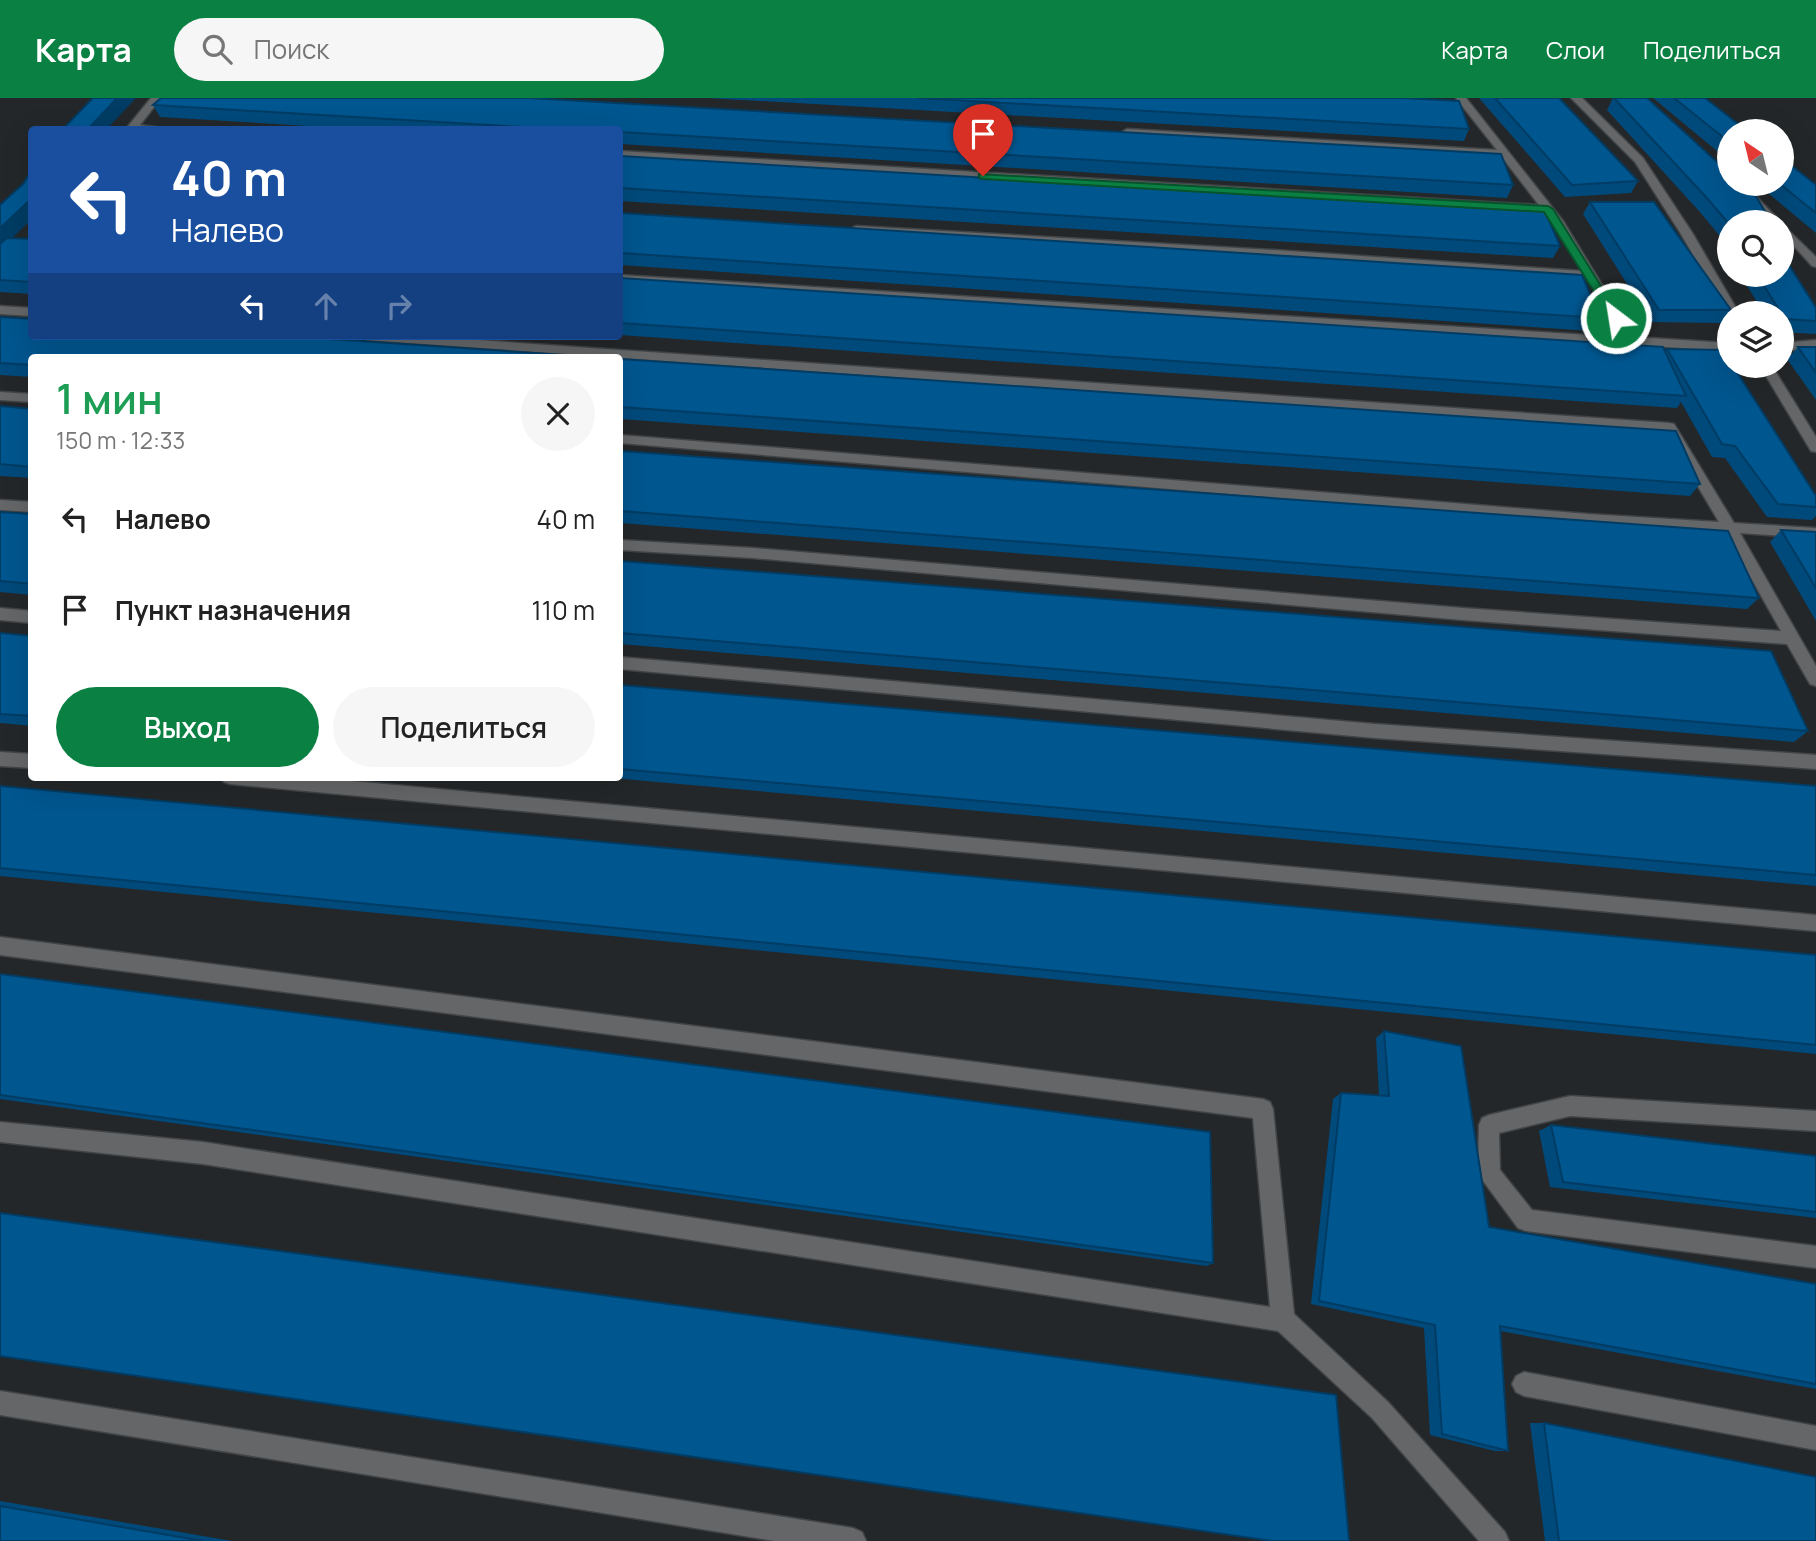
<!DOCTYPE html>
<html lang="ru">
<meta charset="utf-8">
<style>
:root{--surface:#fff;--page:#f6f6f6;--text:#222;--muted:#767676;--accent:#0b8043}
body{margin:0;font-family:Manrope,sans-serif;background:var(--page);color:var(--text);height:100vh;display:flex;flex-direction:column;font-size:26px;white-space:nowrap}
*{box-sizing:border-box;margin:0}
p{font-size:23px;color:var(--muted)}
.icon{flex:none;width:38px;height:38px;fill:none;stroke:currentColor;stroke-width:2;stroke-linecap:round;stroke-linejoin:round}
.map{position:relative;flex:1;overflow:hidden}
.details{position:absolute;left:28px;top:256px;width:595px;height:427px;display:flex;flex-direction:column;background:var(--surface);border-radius:7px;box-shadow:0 7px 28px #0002}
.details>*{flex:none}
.hud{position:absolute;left:28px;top:28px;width:595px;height:214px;border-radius:7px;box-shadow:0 7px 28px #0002;background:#1a4fa0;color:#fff;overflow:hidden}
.needle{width:46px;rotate:325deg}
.buttons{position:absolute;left:1717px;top:21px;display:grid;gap:14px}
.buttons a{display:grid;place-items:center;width:77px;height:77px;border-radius:50%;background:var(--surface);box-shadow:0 7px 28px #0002;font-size:35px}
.pin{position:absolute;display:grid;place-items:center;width:60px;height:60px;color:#fff;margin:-72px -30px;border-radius:50% 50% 50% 0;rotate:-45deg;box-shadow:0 0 7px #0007}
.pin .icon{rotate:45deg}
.me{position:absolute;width:77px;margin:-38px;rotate:329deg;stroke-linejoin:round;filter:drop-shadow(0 0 5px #0008)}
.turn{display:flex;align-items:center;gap:24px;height:147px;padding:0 28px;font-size:32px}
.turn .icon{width:91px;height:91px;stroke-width:2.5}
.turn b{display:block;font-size:49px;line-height:60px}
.lanes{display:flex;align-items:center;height:66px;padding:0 28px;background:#0003;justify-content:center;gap:35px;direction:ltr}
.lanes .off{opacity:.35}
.round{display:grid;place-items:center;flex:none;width:74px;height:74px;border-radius:37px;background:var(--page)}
.headline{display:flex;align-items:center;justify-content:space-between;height:119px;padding:0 28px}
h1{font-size:42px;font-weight:600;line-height:52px;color:#1e9e55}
.action{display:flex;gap:14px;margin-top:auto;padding:14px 28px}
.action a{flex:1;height:80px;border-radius:42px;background:var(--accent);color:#fff;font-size:28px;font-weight:600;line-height:80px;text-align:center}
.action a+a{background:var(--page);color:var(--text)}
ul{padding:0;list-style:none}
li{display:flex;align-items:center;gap:21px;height:91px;padding:0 28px}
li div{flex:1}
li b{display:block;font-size:26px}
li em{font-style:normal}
header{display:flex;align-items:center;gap:42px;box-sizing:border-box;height:98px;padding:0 35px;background:var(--accent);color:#fff}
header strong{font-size:33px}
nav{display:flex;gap:38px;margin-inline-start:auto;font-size:24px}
.search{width:490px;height:63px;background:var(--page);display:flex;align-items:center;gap:18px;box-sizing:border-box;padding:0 24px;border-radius:38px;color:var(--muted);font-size:26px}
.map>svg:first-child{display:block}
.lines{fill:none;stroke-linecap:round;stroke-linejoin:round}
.minor-casing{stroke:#414446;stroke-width:3}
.minor{fill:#656668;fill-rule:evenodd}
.wall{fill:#004a7b}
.shaded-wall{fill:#003c64}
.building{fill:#00568f;stroke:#003c64;stroke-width:2}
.route{fill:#0b8043;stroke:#07532c;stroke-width:2}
</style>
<header>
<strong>Карта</strong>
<div class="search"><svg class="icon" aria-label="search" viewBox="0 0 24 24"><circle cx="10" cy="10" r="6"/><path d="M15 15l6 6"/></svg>Поиск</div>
<nav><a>Карта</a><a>Слои</a><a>Поделиться</a></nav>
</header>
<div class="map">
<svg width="1816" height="1443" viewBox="0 0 1816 1443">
<rect width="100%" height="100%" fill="#242729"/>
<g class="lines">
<g class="minor-casing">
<g id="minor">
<path d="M151 0H161L140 27 178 32H125Z"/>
<path d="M1456 0H1466L1563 123 1634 239 1729 245V253L620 183V177L1621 239 1587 180 1274 158 856 134 850 131 856 128 1274 152 1582 173 1545 114 620 59V53L1539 107 1502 59 1127 37 1122 34 1127 31 1497 52Z"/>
<path d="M1571 0H1582L1643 60 1693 136 1739 215H1729V218L1727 215 1681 136 1635 64Z"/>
<path d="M1733 86H1744L1781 124H1770Z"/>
<path d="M1782 126 1816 159V169L1812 168 1782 135Z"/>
<path d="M0 208 32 210V218L0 216Z"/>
<path d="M361 238H420L1669 325 1674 326 1734 425 1816 430V440L1740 435 1816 568V588L1810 586 1787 546 1463 522 753 460 620 452V442L753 450 1463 510 1781 533 1725 434 1588 426 620 345V337L1588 416 1719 424 1665 333 367 242Z"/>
<path d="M1816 242V250L1782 253V245Z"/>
<path d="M1760 268H1772L1816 339V354L1811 353Z"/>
<path d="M0 294 32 296V304L0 302Z"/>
<path d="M0 402 32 404V414L0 412Z"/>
<path d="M0 510 32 513V525L0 522Z"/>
<path d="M620 559 1375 626 1816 657V671L1375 640 620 571Z"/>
<path d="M0 654 32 656V670L0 668Z"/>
<path d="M221 679H307L1816 817V833L230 686 224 684Z"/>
<path d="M0 839 1263 1001 1270 1004 1273 1011 1294 1216 1388 1304 1505 1434 1509 1443H1479L1372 1320 1278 1233 203 1066 0 1044V1024L203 1044 1270 1209 1253 1020 0 857Z"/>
<path d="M1570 998 1816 1013V1033L1570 1018 1499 1035 1500 1072 1532 1112 1816 1148V1170L1526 1133 1518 1130 1478 1076 1479 1027 1482 1020 1489 1017Z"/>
<path d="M1524 1274 1816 1328V1352L1524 1298 1516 1294 1512 1286 1516 1278Z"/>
<path d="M0 1293 853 1430 862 1434 866 1443H775L0 1317Z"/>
</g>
</g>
<use href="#minor" class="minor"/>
</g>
<g class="wall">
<path d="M161 0H529L1501 56 1513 87 1507 100 620 46V32H373L160 19 153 7Z"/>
<path d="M707 0H1403L1469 31 1464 43Z"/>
<path d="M1479 0H1559L1638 83 1631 95 1565 99Z"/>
<path d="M1613 0 1729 124V149L1699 113 1607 12Z"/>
<path d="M1653 0H1705L1729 33V63Z"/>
<path d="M620 58 1560 148 1553 160 620 103Z"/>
<path d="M1757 86 1816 87V135Z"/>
<path d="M1590 104 1731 212 1722 225 1651 224 1583 116Z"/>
<path d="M0 107 12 140 32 141V196L0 194Z"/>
<path d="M620 115 1600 220 1592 233 620 167Z"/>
<path d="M1789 167 1816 210V235L1815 236 1782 234V215H1764L1740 177H1782Z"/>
<path d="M620 180 1665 253 1667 251 1816 398V418L1812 422 1767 419 1725 360 1712 359 1681 304 1677 310 620 237Z"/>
<path d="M0 219 32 259V279L0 277Z"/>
<path d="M1798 249H1816V302L1787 261Z"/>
<path d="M620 261 1700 386 1690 398 620 321Z"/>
<path d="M0 308 32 311V380L0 378Z"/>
<path d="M620 353 1759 500 1747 511 620 425Z"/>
<path d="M0 414 32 416V497L0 494Z"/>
<path d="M1781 432 1816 434V523L1770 444Z"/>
<path d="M620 463 1808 633 1794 644 620 546Z"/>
<path d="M0 535 32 538V628L0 625Z"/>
<path d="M620 587 1816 688V788L601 679H620Z"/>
<path d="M0 688 1816 857V956L0 778Z"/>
<path d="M0 876 1213 1165 1207 1168 0 1001Z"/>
<path d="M1384 933 1489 1129 1816 1186V1291L1500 1233 1508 1353H1495L1430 1337 1424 1230 1311 1206 1333 1001 1341 995 1379 997 1376 940Z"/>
<path d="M1551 1027 1816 1058V1120L1550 1089 1539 1033Z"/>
<path d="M1530 1325H1544L1816 1443H1545Z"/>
<path d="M0 1403 232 1443H0Z"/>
</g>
<g class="shaded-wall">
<path d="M117 0H136L106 32H87Z"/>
<path d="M32 100V121L0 152V130Z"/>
</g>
<g class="building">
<path d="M93 0H117L87 32H62Z"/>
<path d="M161 0H529L1501 56 1513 87 620 34V32H571L153 7Z"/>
<path d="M917 0H1403L1459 3 1469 31Z"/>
<path d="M1495 0H1559L1638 83 1572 87Z"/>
<path d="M1614 0H1647L1729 75V86H1741L1757 100 1771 124H1729V126L1707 100Z"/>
<path d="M1674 0H1705L1747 33H1729V44Z"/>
<path d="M620 58 1545 113 1560 148 620 90Z"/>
<path d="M1782 60 1816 87V115L1780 86H1782Z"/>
<path d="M32 72V100L0 130V107L23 86Z"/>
<path d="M1590 104H1654L1731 212H1659Z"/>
<path d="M620 115 1582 177 1600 220 620 155Z"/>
<path d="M7 140 32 141V184L0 182V146Z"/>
<path d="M1782 141 1790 154 1789 167 1816 210V223L1785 221 1757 177H1782Z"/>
<path d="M620 180 1663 249 1686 298 620 225Z"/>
<path d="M0 219 32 221V238H285L593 259H32V267L0 265Z"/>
<path d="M1798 249H1816V275Z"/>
<path d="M1667 251 1723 252 1729 262V268H1733L1816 398V409L1778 406 1735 348 1722 346Z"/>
<path d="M620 261 1676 333 1700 386 620 309Z"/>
<path d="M0 308 32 311V369L0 366Z"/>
<path d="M620 353 1728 433 1759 500 620 413Z"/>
<path d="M0 414 32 416V486L0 483Z"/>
<path d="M1781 432 1816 434V490Z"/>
<path d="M620 463 1771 553 1808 633 620 535Z"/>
<path d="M0 535 32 538V618L0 616Z"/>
<path d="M620 587 1816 688V777L620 671Z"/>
<path d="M0 688 1816 857V947L0 770Z"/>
<path d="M0 876 1210 1034 1213 1165 0 997Z"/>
<path d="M1384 933 1461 948 1489 1129 1816 1186V1286L1500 1228 1508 1353 1442 1336 1435 1227 1319 1203 1341 995 1389 998Z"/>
<path d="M1551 1027 1816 1058V1114L1563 1084Z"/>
<path d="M0 1115 1336 1297 1349 1443H1272L0 1258Z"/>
<path d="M1544 1325 1816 1379V1443H1559Z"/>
<path d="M0 1408 203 1443H0Z"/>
</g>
<path class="route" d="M979 76 1548 108 1553 111 1621 220 1612 222 1544 114 983 81 979 80Z"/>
</svg>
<div class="buttons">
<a><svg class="needle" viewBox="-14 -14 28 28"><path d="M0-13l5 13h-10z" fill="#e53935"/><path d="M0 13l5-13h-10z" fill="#767676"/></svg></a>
<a><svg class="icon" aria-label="search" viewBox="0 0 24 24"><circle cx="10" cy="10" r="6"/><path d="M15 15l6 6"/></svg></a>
<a><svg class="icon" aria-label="layers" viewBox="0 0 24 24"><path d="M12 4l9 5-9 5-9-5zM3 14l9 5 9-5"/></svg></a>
</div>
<div class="pin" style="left:983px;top:78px;background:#d93025"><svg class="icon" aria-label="arrive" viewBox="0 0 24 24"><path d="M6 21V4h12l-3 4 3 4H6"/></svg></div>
<svg class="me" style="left:1616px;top:220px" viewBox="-20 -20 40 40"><circle r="17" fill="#0b8043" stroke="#fff" stroke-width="3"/><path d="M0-11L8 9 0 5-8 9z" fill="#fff"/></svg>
<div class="hud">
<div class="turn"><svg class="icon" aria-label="left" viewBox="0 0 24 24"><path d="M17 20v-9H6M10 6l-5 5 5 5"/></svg><div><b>40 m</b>Налево</div></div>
<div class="lanes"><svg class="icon" aria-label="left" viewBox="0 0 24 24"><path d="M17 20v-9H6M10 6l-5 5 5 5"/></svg><svg class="icon off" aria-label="ahead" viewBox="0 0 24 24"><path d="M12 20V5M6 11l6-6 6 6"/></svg><svg class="icon off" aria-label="right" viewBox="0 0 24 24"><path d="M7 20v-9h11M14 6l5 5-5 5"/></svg></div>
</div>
<section class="details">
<div class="headline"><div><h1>1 мин</h1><p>150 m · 12:33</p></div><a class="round"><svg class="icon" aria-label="close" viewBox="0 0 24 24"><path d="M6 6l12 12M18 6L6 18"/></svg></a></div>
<ul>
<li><svg class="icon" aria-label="left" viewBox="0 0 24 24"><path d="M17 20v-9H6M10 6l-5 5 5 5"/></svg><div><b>Налево</b></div><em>40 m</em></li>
<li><svg class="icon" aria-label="arrive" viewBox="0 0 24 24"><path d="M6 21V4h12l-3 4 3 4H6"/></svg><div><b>Пункт назначения</b></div><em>110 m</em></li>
</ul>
<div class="action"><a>Выход</a><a>Поделиться</a></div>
</section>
</div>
